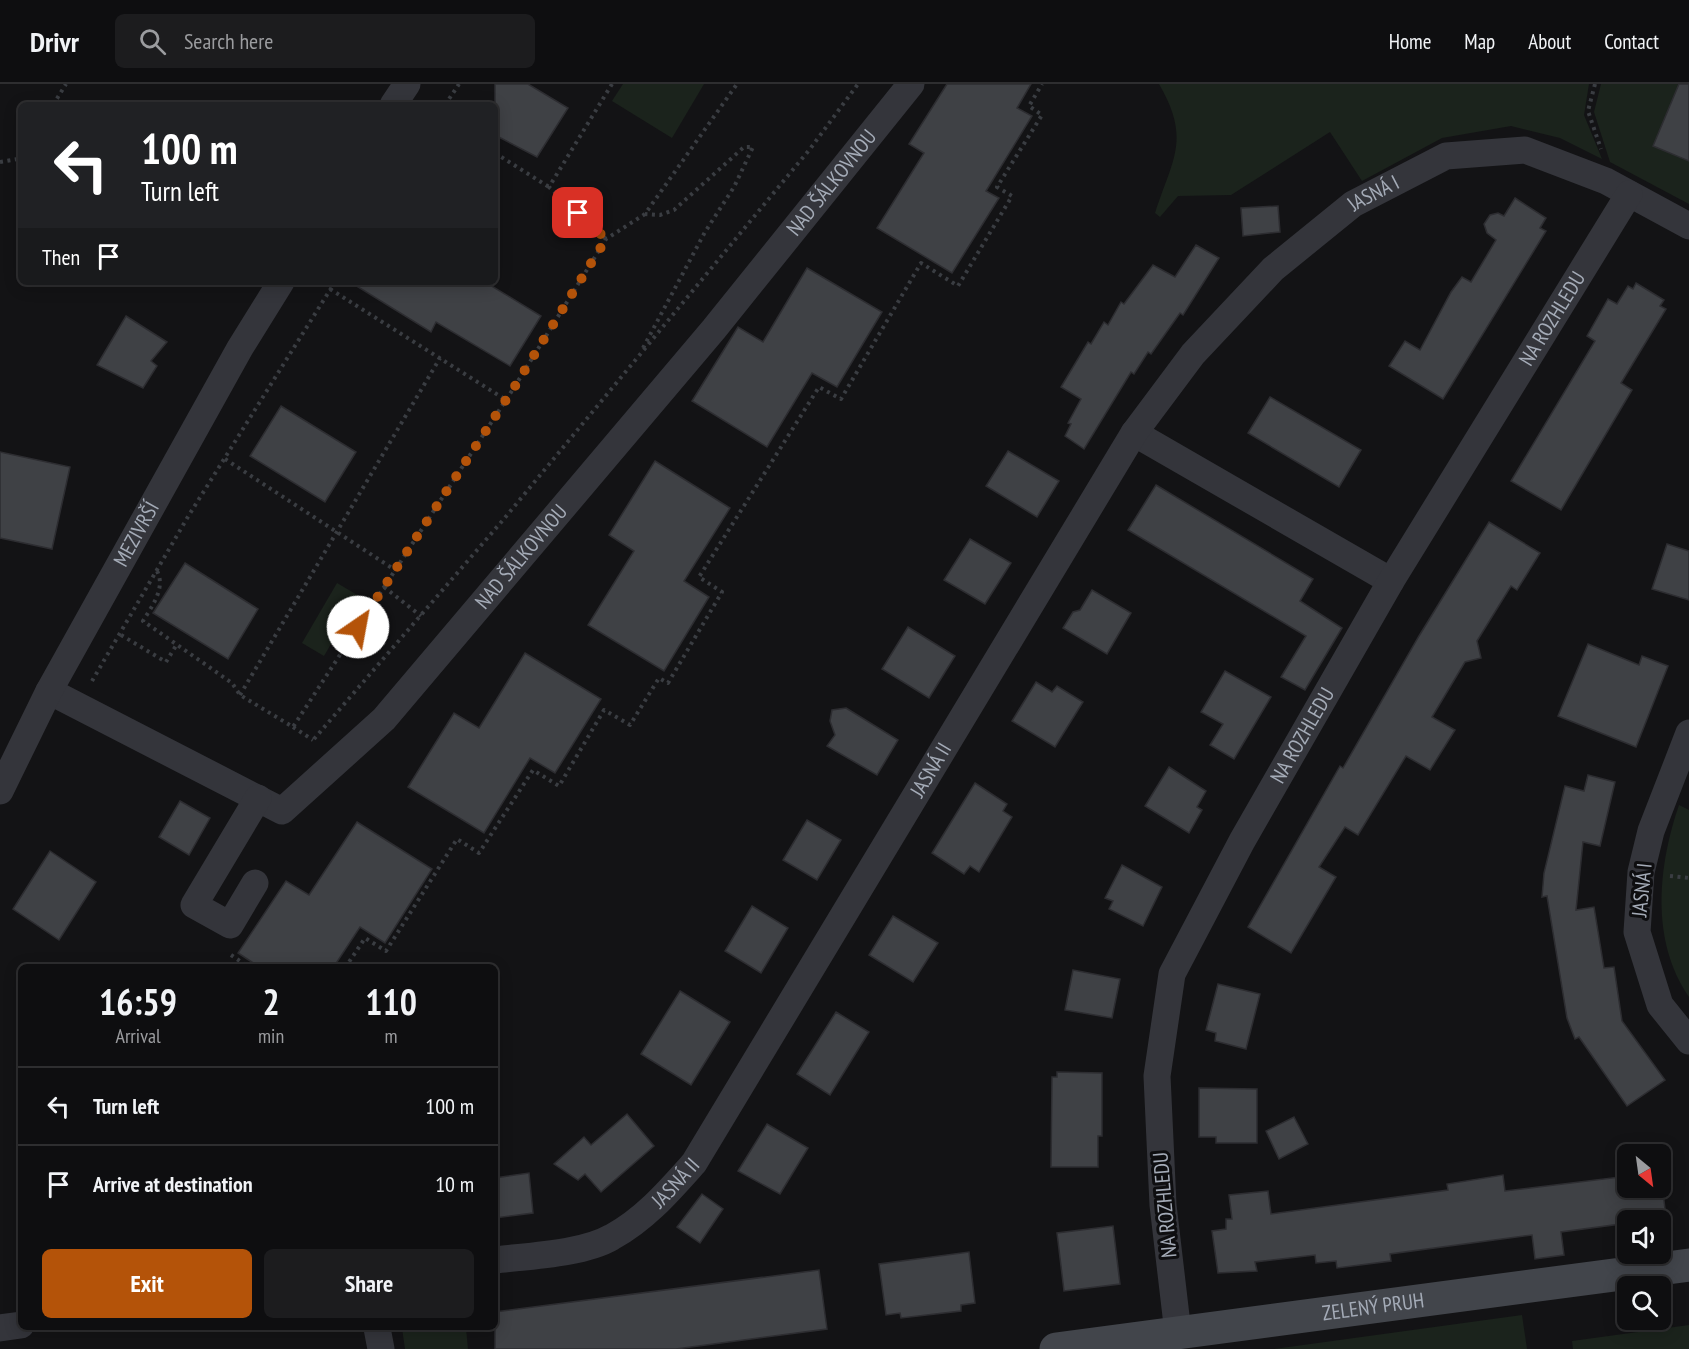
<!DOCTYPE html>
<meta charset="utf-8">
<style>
:root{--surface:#0e0e10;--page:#1c1c1e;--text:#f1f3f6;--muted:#9b9c9f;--line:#2e2e30;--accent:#b45309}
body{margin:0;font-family:"PT Sans Narrow",sans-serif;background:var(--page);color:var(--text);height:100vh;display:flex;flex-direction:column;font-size:22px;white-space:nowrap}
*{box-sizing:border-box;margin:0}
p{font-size:20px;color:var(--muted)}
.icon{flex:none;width:33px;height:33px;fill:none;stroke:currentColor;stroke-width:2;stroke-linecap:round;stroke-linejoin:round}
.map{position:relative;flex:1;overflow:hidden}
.panel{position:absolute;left:18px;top:880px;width:480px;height:366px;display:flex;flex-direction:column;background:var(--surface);border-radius:9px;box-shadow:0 3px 15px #0003,0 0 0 2px var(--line)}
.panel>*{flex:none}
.banner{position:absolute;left:18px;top:18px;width:480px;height:183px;border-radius:9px;box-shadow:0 3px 15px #0003,0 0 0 2px var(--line);background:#202124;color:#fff;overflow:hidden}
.needle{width:39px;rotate:151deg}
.tools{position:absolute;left:1617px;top:1060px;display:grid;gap:12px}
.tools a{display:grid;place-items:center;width:54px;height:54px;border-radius:9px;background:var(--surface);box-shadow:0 3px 15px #0003,0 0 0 2px var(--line);font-size:30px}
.pin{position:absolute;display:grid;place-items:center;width:51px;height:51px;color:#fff;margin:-26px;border-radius:12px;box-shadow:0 3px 9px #0006}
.me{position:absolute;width:66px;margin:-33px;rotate:33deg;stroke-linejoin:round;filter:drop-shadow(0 0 4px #0008)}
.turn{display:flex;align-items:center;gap:21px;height:126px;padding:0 24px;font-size:27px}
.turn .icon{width:78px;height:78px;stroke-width:2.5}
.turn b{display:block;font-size:42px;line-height:51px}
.then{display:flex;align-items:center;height:57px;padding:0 24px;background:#0003;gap:12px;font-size:22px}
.eta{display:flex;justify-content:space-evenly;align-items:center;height:102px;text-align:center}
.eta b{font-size:36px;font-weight:800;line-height:42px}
.cta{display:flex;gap:12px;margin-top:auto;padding:12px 24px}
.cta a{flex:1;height:69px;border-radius:9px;background:var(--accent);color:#fff;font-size:24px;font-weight:800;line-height:69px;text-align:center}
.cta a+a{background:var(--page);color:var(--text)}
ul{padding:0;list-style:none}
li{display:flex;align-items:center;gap:18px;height:78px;padding:0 24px;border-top:2px solid var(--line)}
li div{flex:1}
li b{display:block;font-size:22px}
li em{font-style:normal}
header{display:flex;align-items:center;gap:36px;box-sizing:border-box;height:84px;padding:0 30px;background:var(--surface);border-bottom:2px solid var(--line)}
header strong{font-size:28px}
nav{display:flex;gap:33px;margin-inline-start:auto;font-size:21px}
.search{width:420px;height:54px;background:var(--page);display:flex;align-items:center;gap:15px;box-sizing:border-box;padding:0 21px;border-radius:9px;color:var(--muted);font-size:22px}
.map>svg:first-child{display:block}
.green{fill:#1b231c}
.building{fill:#3f4145;stroke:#2d2d31;stroke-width:1.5}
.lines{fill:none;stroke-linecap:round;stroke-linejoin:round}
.path{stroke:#3a3d42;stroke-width:4;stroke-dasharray:3 4.5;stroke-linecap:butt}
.street{stroke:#34353b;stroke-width:27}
.secondary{stroke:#42454b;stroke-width:33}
.route{stroke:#b45309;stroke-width:10;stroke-dasharray:0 18}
.labels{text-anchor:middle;stroke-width:6;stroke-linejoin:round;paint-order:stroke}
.street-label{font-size:21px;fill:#a4abb7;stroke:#0e0e10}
</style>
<header>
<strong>Drivr</strong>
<div class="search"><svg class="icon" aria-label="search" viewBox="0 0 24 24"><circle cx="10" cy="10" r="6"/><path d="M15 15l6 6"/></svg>Search here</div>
<nav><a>Home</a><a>Map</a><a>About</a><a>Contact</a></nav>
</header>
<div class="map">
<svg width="1689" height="1265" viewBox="0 0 1689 1265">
<rect width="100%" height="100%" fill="#131315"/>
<g class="green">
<path d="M623 0H704L672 54 612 17Z"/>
<path d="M1159 0H1589L1584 31 1602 75 1560 54 1511 42 1442 54 1362 97 1330 48 1231 111 1178 112 1160 133 1155 129C1173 74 1191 55 1159 0Z"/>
<path d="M1601 0H1689V120L1610 78 1594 28Z"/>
<path d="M337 499 359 512 324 572 302 559Z"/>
<path d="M1679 721 1689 726V913C1650 857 1658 782 1679 721Z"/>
<path d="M1522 1231 1527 1265H1274Z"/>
<path d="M1689 1241V1265H1573L1572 1257Z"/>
<path d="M402 1244H466L468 1265H405Z"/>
</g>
<g class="building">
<path d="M495 0H528L568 24 537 73 495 51Z"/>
<path d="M947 0H1031L1017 24 1032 32 986 107 999 114 952 189 877 144 924 69 909 60Z"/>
<path d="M1679 0H1689V77L1653 62Z"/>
<path d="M1515 114 1546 134 1540 144 1546 147 1443 315 1389 282 1405 257 1420 266 1451 208 1462 193 1471 198 1496 156 1487 149 1484 140 1490 131 1498 129 1504 132Z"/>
<path d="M1278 122 1280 148 1243 152 1241 124Z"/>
<path d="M1196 161 1219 174 1183 231 1180 229 1151 270 1148 268 1134 290 1131 288 1084 365 1065 352 1071 340 1068 339 1081 315 1061 303 1088 258 1091 260 1104 238 1108 241 1121 218 1124 220 1153 181 1175 193Z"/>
<path d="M807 184 882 228 837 303 812 289 767 363 692 317 738 243 763 258Z"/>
<path d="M350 198H485L541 232 510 282 436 238 431 248Z"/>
<path d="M1636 199 1664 216 1660 222 1666 225 1621 299 1632 306 1561 426 1511 397 1595 257 1587 252 1608 215 1617 220 1628 202 1633 205Z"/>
<path d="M126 232 167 258 151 277 157 282 143 304 97 281Z"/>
<path d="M1270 313 1361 366 1339 403 1248 349Z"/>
<path d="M281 322 356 368 325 418 250 372Z"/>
<path d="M1008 367 1059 397 1037 433 986 402Z"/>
<path d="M0 368 70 383 52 465 0 454Z"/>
<path d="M655 377 730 424 684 497 709 513 664 587 588 541 634 467 609 451Z"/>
<path d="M1156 401 1313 495 1300 517 1342 544 1305 606 1281 593 1306 552 1128 446Z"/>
<path d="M1489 438 1540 469 1517 506 1511 502 1477 557 1481 574 1465 578 1432 633 1455 646 1430 686 1406 672 1358 751 1345 743 1319 783 1336 793 1291 869 1248 843 1340 682 1343 684 1419 552Z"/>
<path d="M970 455 1011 479 985 520 944 496Z"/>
<path d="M1667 460 1689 467V516L1652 505Z"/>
<path d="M185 479 258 525 228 575 153 529Z"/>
<path d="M1092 506 1131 529 1107 570 1063 544 1073 528 1080 526Z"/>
<path d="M908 543 955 572 929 614 882 585Z"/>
<path d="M1588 560 1639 581 1642 572 1668 582 1636 663 1558 632Z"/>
<path d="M525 569 601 615 555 689 530 674 484 749 408 703 454 629 479 644Z"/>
<path d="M1225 587 1271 613 1234 675 1210 661 1223 640 1201 628Z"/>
<path d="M1036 598 1052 608 1057 602 1083 618 1055 663 1012 637Z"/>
<path d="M846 624 898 656 877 691 827 662 835 651 830 637 832 626Z"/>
<path d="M1169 683 1206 707 1197 723 1202 726 1189 749 1145 722Z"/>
<path d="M1588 691 1615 698 1600 762 1583 758 1576 826 1594 823 1604 884 1614 883 1622 937 1665 996 1627 1022 1579 953 1575 955 1567 934 1547 812 1542 813 1544 789 1565 702 1584 707Z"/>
<path d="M975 699 1007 720 1003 727 1012 733 979 788 970 782 964 790 932 769Z"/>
<path d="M180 717 210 734 189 771 159 753Z"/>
<path d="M807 736 841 756 817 796 783 776Z"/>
<path d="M357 738 432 785 385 859 360 843 333 884H261L238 869 286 797 309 811Z"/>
<path d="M50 767 96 798 59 856 13 825Z"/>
<path d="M1122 781 1162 803 1143 842 1109 825 1113 817 1105 814Z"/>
<path d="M752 822 788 844 761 889 725 867Z"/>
<path d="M893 832 938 859 913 898 869 871Z"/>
<path d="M1073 886 1120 895 1112 934 1065 926Z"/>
<path d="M1218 900 1260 910 1246 965 1215 957 1216 949 1206 946Z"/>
<path d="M680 907 730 938 691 1001 641 970Z"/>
<path d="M836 928 869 948 830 1011 797 990Z"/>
<path d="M1057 988 1102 989V1052H1098V1083H1051L1052 993H1057Z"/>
<path d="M1199 1004 1257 1005V1059H1216V1053H1199Z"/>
<path d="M627 1030 654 1062 601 1108 585 1090 578 1096 554 1080 584 1053 591 1061Z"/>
<path d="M1294 1033 1308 1060 1279 1075 1266 1047Z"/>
<path d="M767 1040 808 1064 780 1110 738 1087Z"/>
<path d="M529 1089 533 1129 495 1134V1094Z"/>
<path d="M1503 1091 1505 1107 1628 1092V1104H1660L1662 1099 1666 1134 1561 1148 1564 1171 1535 1175 1532 1151 1390 1170 1391 1177 1337 1184 1336 1177 1316 1179 1315 1171 1255 1178 1257 1187 1218 1189 1212 1147 1226 1145V1135H1232L1229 1111 1268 1107 1271 1130 1448 1106 1447 1100Z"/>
<path d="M702 1110 723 1125 700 1159 677 1143Z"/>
<path d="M1113 1142 1120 1200 1064 1207 1057 1149Z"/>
<path d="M969 1168 975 1219 961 1221V1227L901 1234 900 1229 886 1231 879 1180Z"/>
<path d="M819 1186 827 1245 676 1265H495V1228Z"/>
</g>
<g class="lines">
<g class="path">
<path d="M1595 0 1588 27 1601 65"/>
<path d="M53 21 66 0"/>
<path d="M445 21 459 0"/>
<path d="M495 69 549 103"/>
<path d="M0 78 18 75 21 71"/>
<path d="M606 155 549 103 612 0"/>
<path d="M330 205 506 316"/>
<path d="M643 264 705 148 734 103 753 63H744L674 126 660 131 645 130"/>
<path d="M225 375 395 486"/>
<path d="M157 487C166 504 152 522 143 537L232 599 240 611 293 643 515 302 606 155 645 130 737 0"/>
<path d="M384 503 421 532"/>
<path d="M121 551 166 578 177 560"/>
<path d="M92 597 189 431 335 198"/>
<path d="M240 611 440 274"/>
<path d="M293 643 313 656"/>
<path d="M314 655 503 436 810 65 858 0"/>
<path d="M1670 792 1689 794"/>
<path d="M231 871 250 884"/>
<path d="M345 884 365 854 386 867 457 755 479 769 533 686 559 702 604 626 630 641 659 594 668 599 722 508 699 493 819 303 841 315 921 179 958 202 1012 112 997 103 1042 31 1029 22 1042 0"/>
</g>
<g class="street">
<path d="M393 21 407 0"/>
<path d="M1134 349 1391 497"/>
<path id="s1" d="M49 607 282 727 384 635 714 245 911 0"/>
<path d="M1689 649 1651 747 1641 788 1637 848 1660 921 1689 957"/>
<path id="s2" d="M0 707 49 607 240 264 281 198"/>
<path d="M255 799 230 841 194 821 258 714"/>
<path id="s3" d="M495 1176C528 1172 583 1170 612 1153 645 1135 669 1107 694 1079L1134 349 1193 270 1273 185 1353 120 1446 72 1525 66 1606 97 1689 142"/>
<path d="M0 1244 21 1241"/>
<path d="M377 1244 381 1265"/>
<path id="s4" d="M1178 1249 1163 1121 1157 992 1172 890 1242 757 1391 497 1629 110"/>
</g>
<path class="secondary" id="s5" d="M1056 1265 1689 1181"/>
</g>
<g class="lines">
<path class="route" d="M358 543 515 302 606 155 578 129"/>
</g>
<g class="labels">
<g class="street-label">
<text dy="7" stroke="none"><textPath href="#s1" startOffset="1098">NAD ŠÁLKOVNOU</textPath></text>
<text dy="7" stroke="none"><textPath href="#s3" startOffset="1425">JASNÁ I</textPath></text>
<text dy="7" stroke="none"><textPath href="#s4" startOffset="1119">NA ROZHLEDU</textPath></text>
<text dy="7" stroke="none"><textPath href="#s2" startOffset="291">MEZIVRŠÍ</textPath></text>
<text dy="7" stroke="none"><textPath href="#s1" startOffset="612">NAD ŠÁLKOVNOU</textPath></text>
<text dy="7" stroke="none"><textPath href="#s4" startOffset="633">NA ROZHLEDU</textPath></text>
<text dy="7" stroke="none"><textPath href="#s3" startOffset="690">JASNÁ II</textPath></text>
<text transform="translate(1642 806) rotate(-84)" y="7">JASNÁ I</text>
<text dy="7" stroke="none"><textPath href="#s3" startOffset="204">JASNÁ II</textPath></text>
<text transform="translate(1165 1121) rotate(-95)" y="7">NA ROZHLEDU</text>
<text dy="7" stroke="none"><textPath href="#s5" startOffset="320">ZELENÝ PRUH</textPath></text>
</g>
</g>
</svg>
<div class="tools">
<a><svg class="needle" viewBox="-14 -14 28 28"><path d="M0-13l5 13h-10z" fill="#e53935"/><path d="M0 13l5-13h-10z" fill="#9b9c9f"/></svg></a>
<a><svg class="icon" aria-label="sound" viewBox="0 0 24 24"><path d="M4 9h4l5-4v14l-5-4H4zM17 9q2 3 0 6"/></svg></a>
<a><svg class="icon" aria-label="search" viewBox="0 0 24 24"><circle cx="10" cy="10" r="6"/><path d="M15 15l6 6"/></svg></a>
</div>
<div class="pin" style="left:578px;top:129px;background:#d93025"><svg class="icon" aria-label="arrive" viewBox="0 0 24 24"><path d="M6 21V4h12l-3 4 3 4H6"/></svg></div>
<svg class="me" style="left:358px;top:543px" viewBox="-20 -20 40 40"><circle r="19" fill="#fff"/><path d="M0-13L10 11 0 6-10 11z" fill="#b45309"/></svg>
<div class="banner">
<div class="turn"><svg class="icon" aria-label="left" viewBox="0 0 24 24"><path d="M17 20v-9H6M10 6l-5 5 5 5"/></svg><div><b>100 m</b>Turn left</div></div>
<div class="then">Then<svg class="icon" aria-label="arrive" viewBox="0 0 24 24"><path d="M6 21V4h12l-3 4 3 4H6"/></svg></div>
</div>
<section class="panel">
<div class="eta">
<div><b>16:59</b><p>Arrival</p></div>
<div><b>2</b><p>min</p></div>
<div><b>110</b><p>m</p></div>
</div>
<ul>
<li><svg class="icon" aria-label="left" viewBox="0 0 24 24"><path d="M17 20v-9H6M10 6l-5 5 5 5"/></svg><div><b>Turn left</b></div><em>100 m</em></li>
<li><svg class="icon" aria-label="arrive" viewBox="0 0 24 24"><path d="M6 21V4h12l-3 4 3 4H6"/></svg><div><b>Arrive at destination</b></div><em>10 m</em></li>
</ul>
<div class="cta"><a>Exit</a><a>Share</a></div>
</section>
</div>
